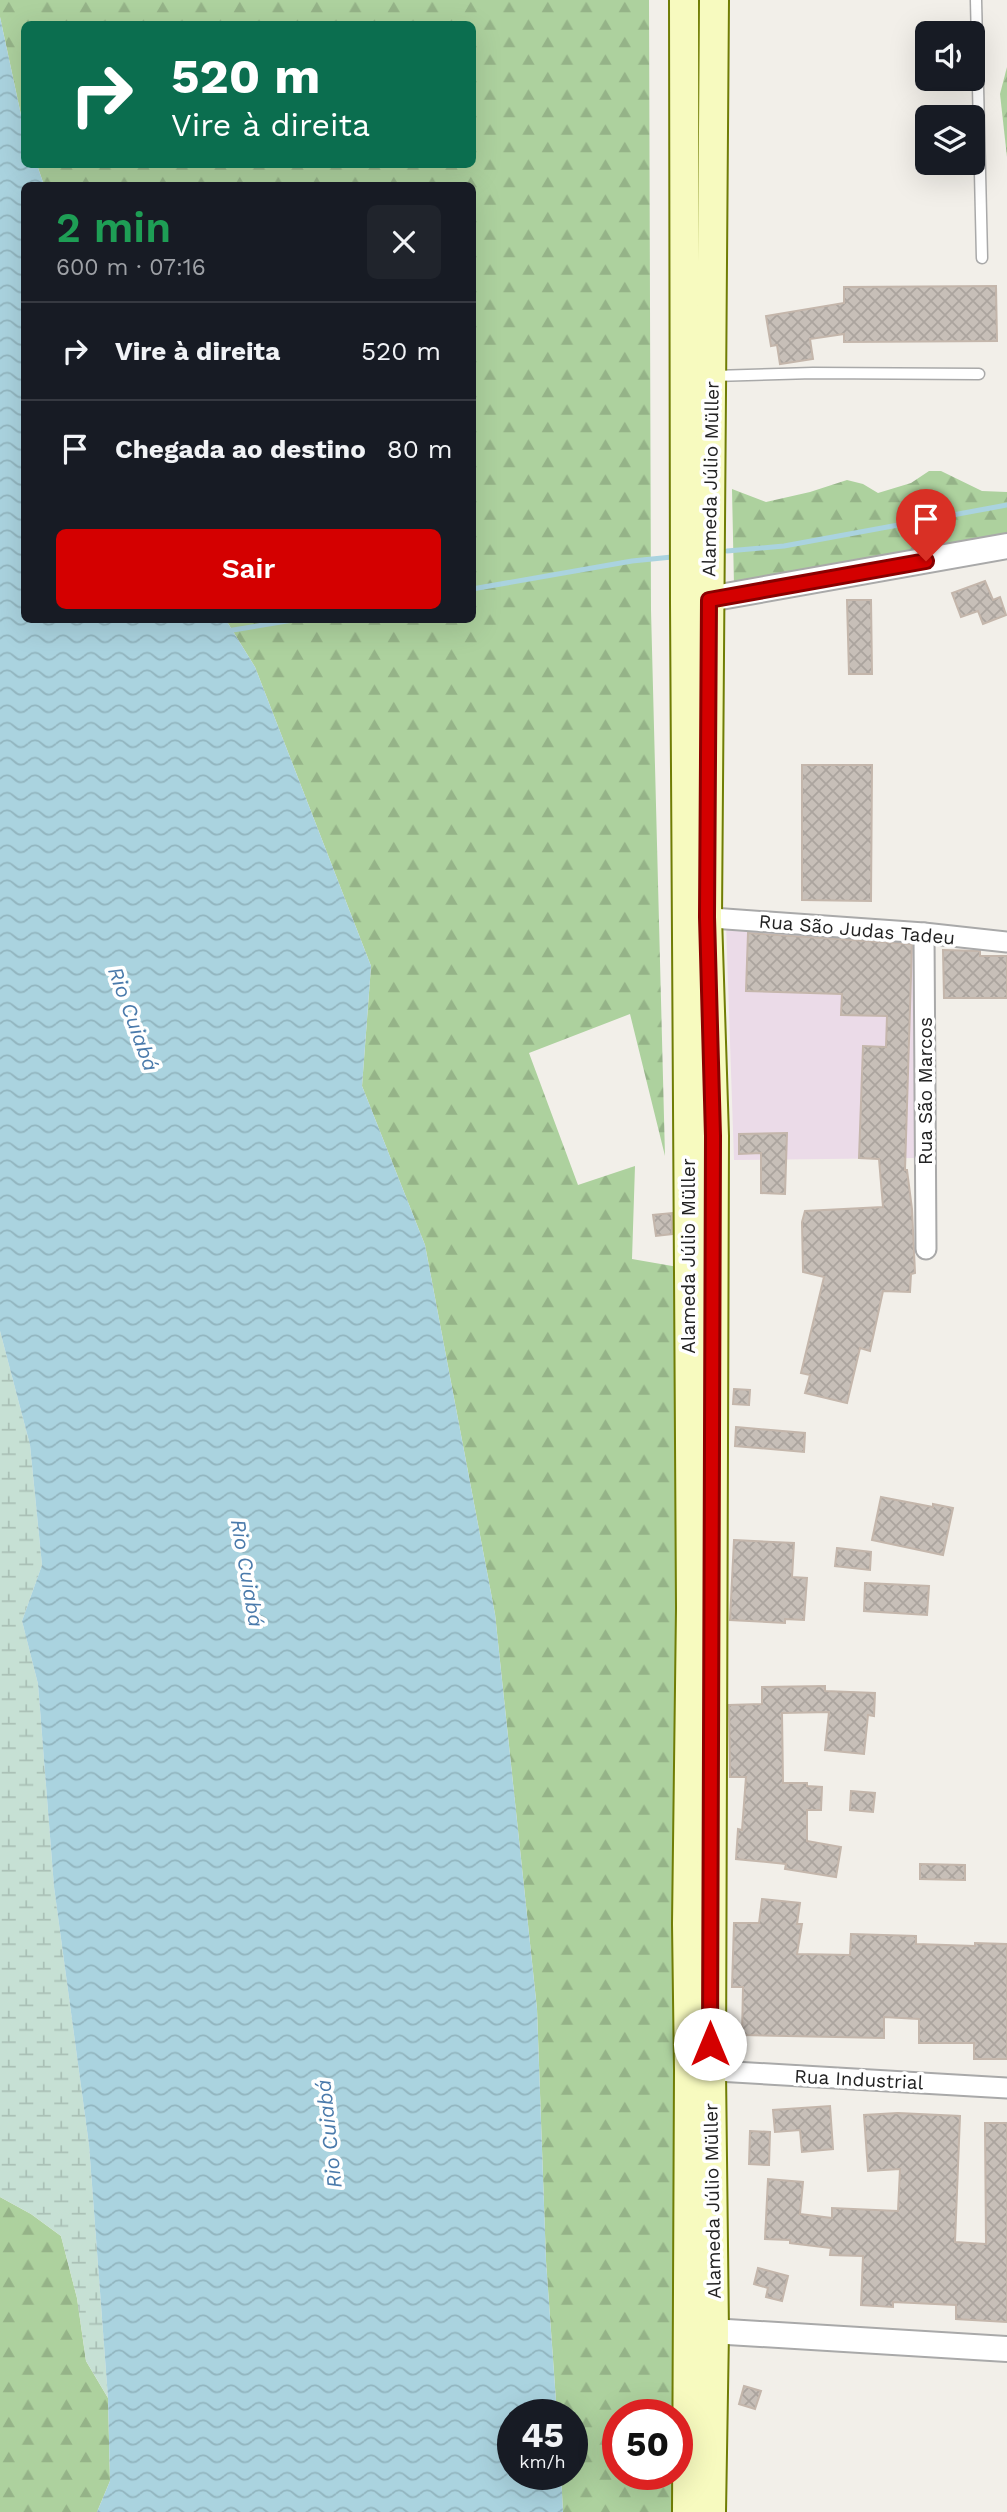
<!DOCTYPE html>
<html lang="pt">
<meta charset="utf-8">
<style>
:root{--surface:#171b24;--page:#20242c;--text:#f1f3f6;--muted:#9ea1a6;--line:#363941;--accent:#d40000}
body{margin:0;font-family:"Work Sans",sans-serif;background:var(--page);color:var(--text);height:100vh;display:flex;flex-direction:column;font-size:26px;white-space:nowrap}
*{box-sizing:border-box;margin:0}
p{font-size:23px;color:var(--muted)}
.icon{flex:none;width:38px;height:38px;fill:none;stroke:currentColor;stroke-width:2;stroke-linecap:round;stroke-linejoin:round}
.map{position:relative;flex:1;overflow:hidden}
.sheet{position:absolute;left:21px;top:182px;width:455px;height:441px;display:flex;flex-direction:column;background:var(--surface);border-radius:10px;box-shadow:0 7px 28px #0002}
.sheet>*{flex:none}
.guide{position:absolute;left:21px;top:21px;width:455px;height:147px;border-radius:10px;box-shadow:0 7px 28px #0002;background:#0b6e4f;color:#fff;overflow:hidden}
.fabs{position:absolute;left:915px;top:21px;display:grid;gap:14px}
.fabs a{display:grid;place-items:center;width:70px;height:70px;border-radius:10px;background:var(--surface);box-shadow:0 7px 28px #0002;font-size:35px}
.speed{position:absolute;left:497px;top:2399px;display:flex;gap:14px;font-size:35px;font-weight:700;text-align:center}
.speed>*{display:grid;place-content:center;width:91px;height:91px;border-radius:50%;background:var(--surface);box-shadow:0 7px 28px #0002;line-height:1}
.speed small{font-size:18px;font-weight:400}
.speed .limit{border:10px solid #d22;background:#fff;color:#111}
.pin{position:absolute;display:grid;place-items:center;width:60px;height:60px;color:#fff;margin:-72px -30px;border-radius:50% 50% 50% 0;rotate:-45deg;box-shadow:0 0 7px #0007}
.pin .icon{rotate:45deg}
.me{position:absolute;width:77px;margin:-38px;rotate:0deg;stroke-linejoin:round;filter:drop-shadow(0 0 5px #0008)}
.turn{display:flex;align-items:center;gap:24px;height:147px;padding:0 35px;font-size:32px}
.turn .icon{width:91px;height:91px;stroke-width:2.5}
.turn b{display:block;font-size:49px;line-height:60px}
.round{display:grid;place-items:center;flex:none;width:74px;height:74px;border-radius:10px;background:var(--page)}
.summary{display:flex;align-items:center;justify-content:space-between;height:119px;padding:0 35px}
h1{font-size:42px;font-weight:600;line-height:52px;color:#1e9e55}
.button{display:flex;gap:14px;margin-top:auto;padding:14px 35px}
.button a{flex:1;height:80px;border-radius:10px;background:var(--accent);color:#fff;font-size:28px;font-weight:600;line-height:80px;text-align:center}
ul{padding:0;list-style:none}
li{display:flex;align-items:center;gap:21px;height:98px;padding:0 35px;border-top:2px solid var(--line)}
li div{flex:1}
li b{display:block;font-size:26px}
li em{font-style:normal}
.map>svg:first-child{display:block}
.industrial{fill:#ebdbe8}
.forest{fill:url(#forest-firs);fill-rule:evenodd}
.wetland{fill:url(#wetland-marsh)}
.water{fill:url(#water-waves)}
.lines{fill:none;stroke-linecap:round;stroke-linejoin:round}
.stream{stroke:#aad3df;stroke-width:5}
.building{fill:url(#building-cross-hatch);stroke:#c4b6ab;stroke-width:2}
.service-casing{stroke:#a9a9a9;stroke-width:13}
.minor-casing{stroke:#a9a9a9;stroke-width:23}
.tertiary-casing{stroke:#a9a9a9;stroke-width:28}
.secondary-casing{stroke:#707d05;stroke-width:32}
.service{stroke:#fff;stroke-width:10}
.minor{stroke:#fff;stroke-width:19}
.tertiary{stroke:#fff;stroke-width:24}
.secondary{stroke:#f7fabf;stroke-width:28}
.route-casing{stroke:#8a0000;stroke-width:18}
.route{stroke:#d40000;stroke-width:12}
.labels{text-anchor:middle;stroke-width:7;stroke-linejoin:round;paint-order:stroke}
.street-label{font-size:19px;fill:#222;stroke:#fff}
.water-label{font-size:21px;font-style:italic;fill:#4a7aab;stroke:#fff}
</style>
<div class="map">
<svg width="1007" height="2512" viewBox="0 0 1007 2512">
<defs>
<pattern id="forest-firs" width="22" height="20" patternUnits="userSpaceOnUse" patternTransform="scale(1.75)"><rect width="22" height="20" fill="#add19e"/><path d="M5 1l3.5 6h-7zM16 11l3.5 6h-7z" fill="#95b388"/></pattern>
<pattern id="wetland-marsh" width="20" height="14" patternUnits="userSpaceOnUse" patternTransform="scale(1.75)"><rect width="20" height="14" fill="#c6e0d4"/><path d="M1 5h8M5 5V1M11 12h8M15 12V8" fill="none" stroke="#aac0b6"/></pattern>
<pattern id="water-waves" width="16" height="10" patternUnits="userSpaceOnUse" patternTransform="scale(1.75)"><rect width="16" height="10" fill="#aad3df"/><path d="M0 5q4-4 8 0t8 0" fill="none" stroke="#92b5bf"/></pattern>
<pattern id="building-cross-hatch" width="8" height="8" patternUnits="userSpaceOnUse" patternTransform="scale(1.75)"><rect width="8" height="8" fill="#c7bfb8"/><path d="M0 0l8 8M0 8l8-8" fill="none" stroke="#aba49e"/></pattern>
</defs>
<rect width="100%" height="100%" fill="#f2efe9"/>
<path class="industrial" d="M726 923 917 937 914 1158 734 1160Z"/>
<g class="forest">
<path d="M0 0H649L651 610 665 1156 630 1014 529 1053 578 1185 635 1166 632 1259 678 1267 679 2512H563L561 2475 572 2474V2415H557L546 2261 537 2009 495 1614 425 1245 362 1086 371 966 255 667 226 620H472V186L44 185 37 165 472 164V24H24V129L0 17ZM618 2415H677V2474H618Z"/>
<path d="M1007 67V157L1000 94Z"/>
<path d="M929 471H941L982 491 1007 492V534L734 586 732 489 766 502 810 492 847 480 863 484 878 493 911 483Z"/>
<path d="M0 2197 31 2214 61 2236 77 2298 86 2361 108 2398 110 2481 97 2512H0Z"/>
</g>
<path class="wetland" d="M0 1331 30 1445 42 1565 22 1621 38 1684 54 1887 89 2145 108 2398 86 2361 77 2298 61 2236 31 2214 0 2197Z"/>
<path class="water" d="M0 17 24 129V164L37 165 44 185 24 186V620H226L255 667 371 966 362 1086 425 1245 495 1614 537 2009 546 2261 557 2415H513V2474L561 2475 563 2512H97L110 2481 108 2398 89 2145 54 1887 38 1684 22 1621 42 1565 30 1445 0 1331Z"/>
<g class="lines">
<g class="stream">
<path d="M727 551 784 546 1007 505"/>
<path d="M472 589 632 561 672 557"/>
<path d="M227 631 293 620"/>
</g>
</g>
<g class="building">
<path d="M996 286 997 341 844 342V334L810 339 813 359 780 364 777 345 771 346 766 316 844 303V287Z"/>
<path d="M985 581 993 600 1000 597 1006 615 983 624 978 611 961 617 952 593Z"/>
<path d="M847 600H871L872 674H849Z"/>
<path d="M802 765H872L871 901 802 900Z"/>
<path d="M748 933 912 944 905 1170H907L912 1209 915 1273 911 1274 910 1292 883 1291 870 1351 860 1348 847 1403 805 1393 810 1375 801 1373 824 1277 803 1272 802 1222 805 1211 883 1207 879 1159 859 1158 863 1046 886 1047 887 1016 841 1015 842 994 746 991Z"/>
<path d="M943 950 980 951V956H1007V998H944Z"/>
<path d="M787 1133 785 1194 761 1193V1153L739 1154V1134Z"/>
<path d="M672 1213V1234L656 1236 653 1215Z"/>
<path d="M734 1389 750 1390 749 1405 733 1404Z"/>
<path d="M736 1427 805 1433 804 1452 735 1446Z"/>
<path d="M881 1497 933 1507V1504L953 1508 943 1555 872 1540Z"/>
<path d="M734 1540 794 1543 792 1577 807 1578 804 1620 785 1619V1623L730 1620Z"/>
<path d="M837 1548 871 1552 870 1570 835 1566Z"/>
<path d="M865 1583 929 1586 927 1615 864 1611Z"/>
<path d="M825 1686V1691L875 1693 874 1716 868 1715 864 1754 825 1750 829 1712 782 1713 783 1783H807V1786L822 1787 821 1810H807V1841L841 1847 836 1877 785 1869 786 1864 736 1859 738 1829 742 1830 746 1777H730L729 1705 762 1704V1687Z"/>
<path d="M851 1791 875 1793 873 1812 850 1810Z"/>
<path d="M920 1864 965 1865V1880L920 1879Z"/>
<path d="M762 1899 800 1903 797 1924H802L797 1954 850 1955 851 1934 916 1936V1944L975 1946V1943L1007 1944V2059H974V2043H919V2019L884 2017V2038L742 2035 743 1987H732L734 1923H759Z"/>
<path d="M830 2106 833 2149 802 2152 800 2130 775 2132 773 2110Z"/>
<path d="M898 2113 960 2116 955 2242 986 2244 985 2123H1007V2322L956 2319V2305L893 2302V2307L861 2305 863 2256 830 2255 831 2248 790 2243V2240L765 2239 768 2179 803 2182 800 2214 832 2218V2208L898 2211 900 2169 868 2171 864 2115Z"/>
<path d="M750 2131 770 2132 769 2165 749 2164Z"/>
<path d="M758 2268 788 2276 782 2301 766 2297 768 2288 754 2284Z"/>
<path d="M744 2386 761 2391 755 2409 739 2404Z"/>
</g>
<g class="lines">
<g class="service-casing">
<g id="service">
<path d="M976 0 982 258"/>
<path d="M714 376 813 373 979 374"/>
</g>
</g>
<g class="minor-casing">
<g id="minor">
<path d="M698 917 924 933 1007 942"/>
<path d="M924 933 926 1249"/>
<path d="M700 2070 1007 2088"/>
</g>
</g>
<g class="tertiary-casing">
<g id="tertiary">
<path d="M692 602 1007 546"/>
<path d="M695 2330 1007 2349"/>
</g>
</g>
<g class="secondary-casing">
<g id="secondary">
<path d="M684 0 685 603 691 1608 687 1924 689 2070 687 2512"/>
<path d="M711 2512 714 2332 711 2071 714 1136 707 917 714 0"/>
</g>
</g>
<use href="#service" class="service"/>
<use href="#minor" class="minor"/>
<use href="#tertiary" class="tertiary"/>
<use href="#secondary" class="secondary"/>
</g>
<g class="lines">
<g class="route-casing">
<path id="route" d="M710 2044 713 1136 707 917 709 600 926 561"/>
</g>
<use href="#route" class="route"/>
</g>
<g class="labels">
<g class="street-label">
<text transform="translate(710 479) rotate(-89)" y="7">Alameda Júlio Müller</text>
<text transform="translate(857 929) rotate(5)" y="7">Rua São Judas Tadeu</text>
<text transform="translate(925 1091) rotate(-90)" y="7">Rua São Marcos</text>
<text transform="translate(688 1256) rotate(-90)" y="7">Alameda Júlio Müller</text>
<text transform="translate(859 2079) rotate(3)" y="7">Rua Industrial</text>
<text transform="translate(712 2201) rotate(-91)" y="7">Alameda Júlio Müller</text>
</g>
<g class="water-label">
<text transform="translate(133 1019) rotate(70)" y="7">Rio Cuiabá</text>
<text transform="translate(247 1573) rotate(80)" y="7">Rio Cuiabá</text>
<text transform="translate(329 2134) rotate(-96)" y="7">Rio Cuiabá</text>
</g>
</g>
</svg>
<div class="fabs">
<a><svg class="icon" aria-label="sound" viewBox="0 0 24 24"><path d="M4 9h4l5-4v14l-5-4H4zM17 9q2 3 0 6"/></svg></a>
<a><svg class="icon" aria-label="layers" viewBox="0 0 24 24"><path d="M12 4l9 5-9 5-9-5zM3 14l9 5 9-5"/></svg></a>
</div>
<div class="speed"><div>45<small>km/h</small></div><div class="limit">50</div></div>
<div class="pin" style="left:926px;top:561px;background:#d93025"><svg class="icon" aria-label="arrive" viewBox="0 0 24 24"><path d="M6 21V4h12l-3 4 3 4H6"/></svg></div>
<svg class="me" style="left:710px;top:2044px" viewBox="-20 -20 40 40"><circle r="19" fill="#fff"/><path d="M0-13L10 11 0 6-10 11z" fill="#d40000"/></svg>
<div class="guide">
<div class="turn"><svg class="icon" aria-label="right" viewBox="0 0 24 24"><path d="M7 20v-9h11M14 6l5 5-5 5"/></svg><div><b>520 m</b>Vire à direita</div></div>
</div>
<section class="sheet">
<div class="summary"><div><h1>2 min</h1><p>600 m · 07:16</p></div><a class="round"><svg class="icon" aria-label="close" viewBox="0 0 24 24"><path d="M6 6l12 12M18 6L6 18"/></svg></a></div>
<ul>
<li><svg class="icon" aria-label="right" viewBox="0 0 24 24"><path d="M7 20v-9h11M14 6l5 5-5 5"/></svg><div><b>Vire à direita</b></div><em>520 m</em></li>
<li><svg class="icon" aria-label="arrive" viewBox="0 0 24 24"><path d="M6 21V4h12l-3 4 3 4H6"/></svg><div><b>Chegada ao destino</b></div><em>80 m</em></li>
</ul>
<div class="button"><a>Sair</a></div>
</section>
</div>
